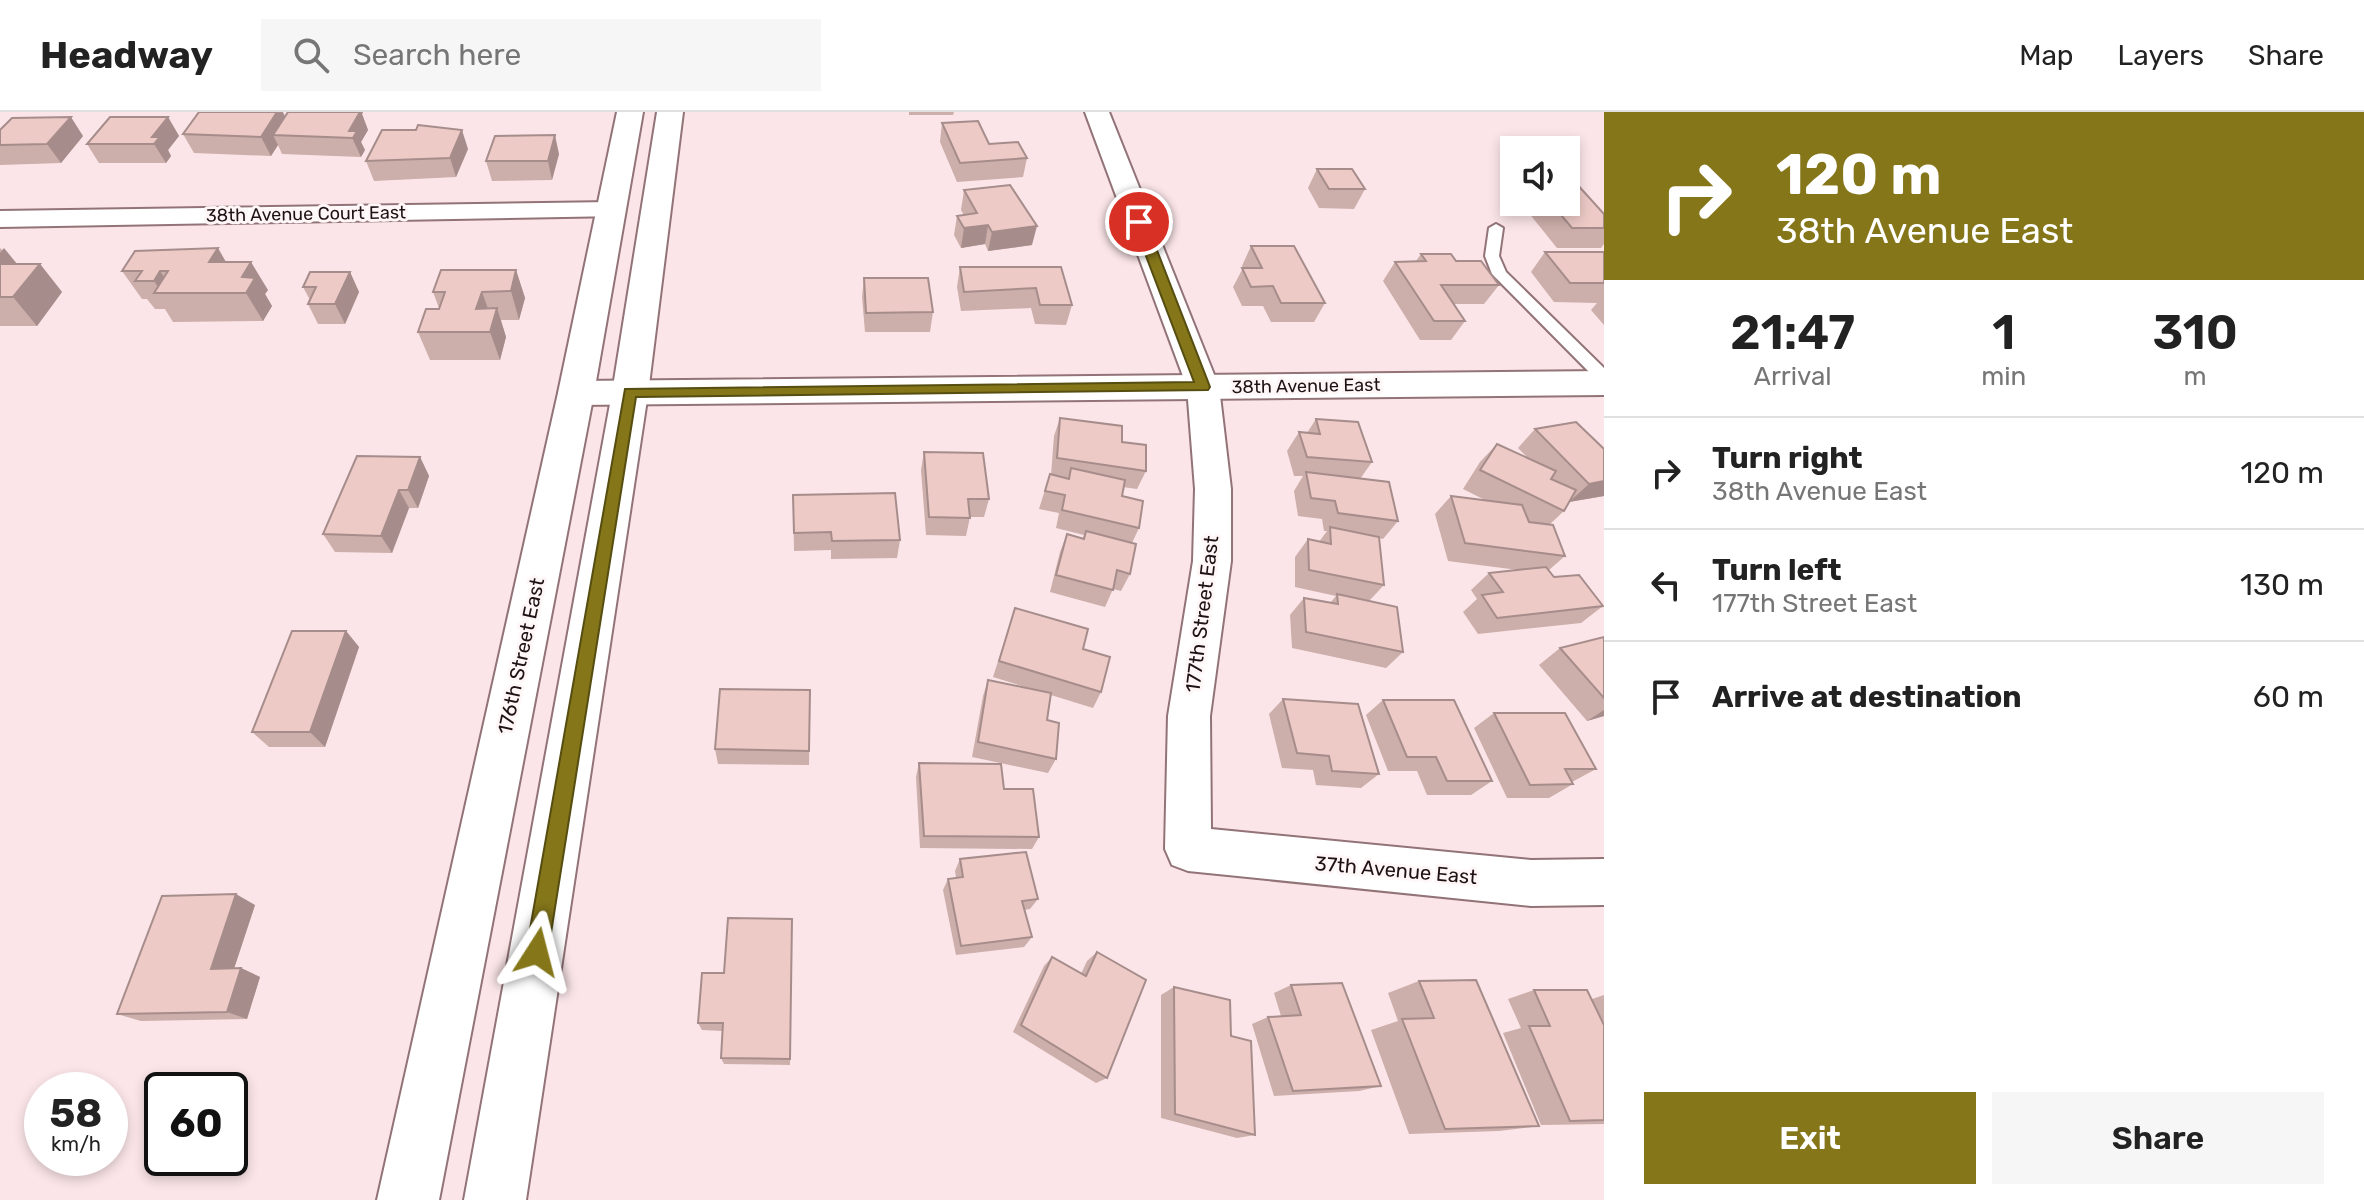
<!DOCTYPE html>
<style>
:root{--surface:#fff;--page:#f6f6f6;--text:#222;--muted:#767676;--line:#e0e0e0;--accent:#85761a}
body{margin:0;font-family:Rubik,sans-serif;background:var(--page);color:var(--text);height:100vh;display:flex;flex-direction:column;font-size:30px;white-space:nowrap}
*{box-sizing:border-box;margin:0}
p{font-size:26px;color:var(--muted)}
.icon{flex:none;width:44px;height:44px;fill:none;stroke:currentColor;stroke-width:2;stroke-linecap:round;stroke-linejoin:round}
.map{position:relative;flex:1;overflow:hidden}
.sheet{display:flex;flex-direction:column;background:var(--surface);width:760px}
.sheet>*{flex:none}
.guide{background:#85761a;color:#fff;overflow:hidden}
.tools{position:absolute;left:1500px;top:24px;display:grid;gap:16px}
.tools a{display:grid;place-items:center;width:80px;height:80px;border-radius:0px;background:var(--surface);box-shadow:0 4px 12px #0003;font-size:40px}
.speed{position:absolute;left:24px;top:960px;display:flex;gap:16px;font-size:40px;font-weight:700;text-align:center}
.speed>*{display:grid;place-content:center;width:104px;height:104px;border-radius:50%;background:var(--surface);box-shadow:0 4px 12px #0003;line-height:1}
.speed small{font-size:20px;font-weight:400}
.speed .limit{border:4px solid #111;border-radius:12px;background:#fff;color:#111}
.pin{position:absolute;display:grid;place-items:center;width:68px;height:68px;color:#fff;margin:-34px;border:4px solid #fff;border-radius:50%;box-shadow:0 2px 8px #0007}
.me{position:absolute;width:88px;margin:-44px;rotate:9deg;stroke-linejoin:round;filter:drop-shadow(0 0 6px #0008)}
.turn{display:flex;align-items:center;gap:28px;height:168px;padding:0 40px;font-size:36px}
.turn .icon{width:104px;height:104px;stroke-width:2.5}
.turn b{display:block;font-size:56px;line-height:68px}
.eta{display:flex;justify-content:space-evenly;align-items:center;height:136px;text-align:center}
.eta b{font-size:48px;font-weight:600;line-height:56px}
.button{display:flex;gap:16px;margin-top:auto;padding:16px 40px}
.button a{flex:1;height:92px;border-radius:0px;background:var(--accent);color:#fff;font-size:32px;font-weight:600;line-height:92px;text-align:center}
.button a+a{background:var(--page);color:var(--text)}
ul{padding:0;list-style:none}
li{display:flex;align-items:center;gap:24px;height:112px;padding:0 40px;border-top:2px solid var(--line)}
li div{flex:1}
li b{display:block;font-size:30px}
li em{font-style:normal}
header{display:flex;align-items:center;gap:48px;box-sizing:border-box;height:112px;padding:0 40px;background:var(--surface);border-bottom:2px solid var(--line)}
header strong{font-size:38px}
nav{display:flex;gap:44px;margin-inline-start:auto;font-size:28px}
.search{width:560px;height:72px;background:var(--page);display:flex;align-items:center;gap:20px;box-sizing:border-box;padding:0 28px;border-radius:0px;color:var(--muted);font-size:30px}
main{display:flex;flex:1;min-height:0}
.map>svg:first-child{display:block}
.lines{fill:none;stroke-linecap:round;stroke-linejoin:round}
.lane-casing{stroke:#927377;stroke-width:4}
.street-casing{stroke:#927377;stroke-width:4}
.secondary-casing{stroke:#927377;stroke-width:4}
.primary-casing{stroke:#927377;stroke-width:4}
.lane{fill:#fff;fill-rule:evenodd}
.street{fill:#fff;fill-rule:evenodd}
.secondary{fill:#fff;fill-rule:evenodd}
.primary{fill:#fff;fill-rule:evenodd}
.wall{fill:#ccaeaa}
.shaded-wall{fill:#a68d8b}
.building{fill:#edcac6;stroke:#a68d8b;stroke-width:2}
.route{fill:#85761a;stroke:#564d11;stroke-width:2}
.labels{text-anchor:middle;stroke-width:6;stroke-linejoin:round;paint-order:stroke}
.far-street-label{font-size:18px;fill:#1e1214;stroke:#fef6f7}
.street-label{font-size:20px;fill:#1e1214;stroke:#fef6f7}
</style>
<header>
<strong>Headway</strong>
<div class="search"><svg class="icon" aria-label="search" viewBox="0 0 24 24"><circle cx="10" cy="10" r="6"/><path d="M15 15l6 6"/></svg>Search here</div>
<nav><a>Map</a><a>Layers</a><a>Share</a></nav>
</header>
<main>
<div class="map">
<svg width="1604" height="1088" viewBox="0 0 1604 1088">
<rect width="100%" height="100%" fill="#fbe5e8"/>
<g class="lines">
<g class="lane-casing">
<path id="lane" d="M1496 112 1503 116 1499 144 1506 160 1604 256V270L1598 269 1492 162 1485 144 1489 116Z"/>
</g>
<g class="street-casing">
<g id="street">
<path d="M1085 0H1109L1219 275 1231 377V449L1210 604 1211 717 1531 748 1604 747V793L1531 794 1188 759 1172 753 1165 737 1168 604 1193 449 1195 377 1187 275Z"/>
<path d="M611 90 620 92 624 98 620 104 0 115V99Z"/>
</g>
</g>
<g class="secondary-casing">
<path id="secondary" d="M1604 259V283L576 293 564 289 558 281 564 273 576 269Z"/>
</g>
<g class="primary-casing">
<g id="primary">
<path d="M617 0H643L594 281 439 1088H377L558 281Z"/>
<path d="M657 0H683L648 281 526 1088H464L612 281Z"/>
</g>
</g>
<use href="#lane" class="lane"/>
<use href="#street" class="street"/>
<use href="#secondary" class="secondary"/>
<use href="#primary" class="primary"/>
</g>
<g class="wall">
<path d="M288 0H363L362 2 368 18 361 30 365 38 361 45 282 42 278 33 271 44 194 41 183 22 285 5Z"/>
<path d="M909 0H954L953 3H909Z"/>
<path d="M168 5 179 24 168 38 171 44 166 51H99L87 32Z"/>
<path d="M942 11 989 32 1027 46 1023 65 957 70 940 30Z"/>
<path d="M0 18 83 24 61 51 0 53Z"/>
<path d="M416 18 468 37 456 65 374 69 366 49Z"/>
<path d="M559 42 552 68 492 69 486 49Z"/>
<path d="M1317 57 1365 77 1354 97 1319 96 1308 76Z"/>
<path d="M1514 69V83L1509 77Z"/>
<path d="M964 78 1032 133 988 139 985 132 961 136 954 123 957 104 964 103 961 98Z"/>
<path d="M1520 90H1566L1604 102V132L1601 136H1557Z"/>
<path d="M1251 134 1325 191 1314 210H1271L1263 194H1242L1233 175 1243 156 1242 154Z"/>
<path d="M0 136 17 152H40L62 180 37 214H0Z"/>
<path d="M1545 140H1604V213L1591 198 1597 191 1554 190 1531 160Z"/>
<path d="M1421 142 1456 149 1499 173 1484 192H1454L1465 209 1451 228H1420L1383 169 1395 150 1416 149Z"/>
<path d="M226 150 268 178 265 182 272 194 263 209 173 210 165 197H155L147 187H142L122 159Z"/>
<path d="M960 155H1061L1072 193 1066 213 1035 212 1031 196 961 199 957 175Z"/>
<path d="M516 158 525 186 519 208H501L506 225 500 248H430L418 220 439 196 433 180Z"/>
<path d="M350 160 359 180 345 212H318L308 192 310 188 303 175Z"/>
<path d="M864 166 933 200 930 220H865L862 185Z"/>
<path d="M1060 306 1122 330 1146 359 1137 377 1123 375 1122 384 1139 416 1132 431 1130 462 1121 479 1113 477 1105 495 1050 480 1060 440 1067 422 1083 426 1084 423 1056 416 1059 401 1039 397 1050 362 1051 363 1054 324Z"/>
<path d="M1316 307 1372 350 1360 367 1398 409 1383 427 1379 426 1384 473 1369 489 1403 540 1386 556 1292 536 1290 503 1304 486 1330 491 1336 484 1295 475V445L1308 427 1319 430 1327 419H1324L1322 407 1298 404 1294 379 1303 364H1294L1287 339 1299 320 1307 321Z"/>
<path d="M1535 317 1604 384 1569 390 1564 399 1549 413 1565 444 1549 458 1554 465 1603 494 1581 511 1478 522 1463 500 1477 487 1471 478 1489 461 1518 458 1448 449 1435 402 1451 384 1487 389 1463 377 1480 350 1497 332 1527 345 1518 336Z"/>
<path d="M924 340 989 387 984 405H970L966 424 926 423 921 358Z"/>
<path d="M420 345 429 364 418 396H409L392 441 335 440 323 422Z"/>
<path d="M793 383 900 428 897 446 831 447V438L794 439Z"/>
<path d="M1015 496 1083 537 1101 580 1093 596 1051 583 1047 608 1056 647 1048 661 972 645 983 584 988 568 1038 579 993 565Z"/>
<path d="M346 519 359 535 325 635H269L252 620Z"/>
<path d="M1604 525V604L1587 609 1539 553 1560 536Z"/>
<path d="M810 578 809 653 718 652 715 637Z"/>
<path d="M1283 587 1379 662 1361 676 1316 673 1313 658 1282 656 1269 602Z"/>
<path d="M1383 588 1492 669 1471 683H1427L1417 659H1388L1366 603Z"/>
<path d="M1494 601 1596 657 1572 670 1573 672 1549 686H1507L1474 616Z"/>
<path d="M919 651 1004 677 1039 725 1032 737 920 736 916 665Z"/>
<path d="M960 747 1038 787 1030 797 1024 798 1032 825 1024 835 956 843 943 778 948 767 956 766 955 759Z"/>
<path d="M255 793 234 856H241L260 865 247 907 141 909 117 902Z"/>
<path d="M792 807 790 953 724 952 721 946 722 919 702 918 698 911 724 861Z"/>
<path d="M1097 840 1107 966 1096 971 1013 920 1044 854 1052 845 1081 862 1087 849Z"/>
<path d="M1419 869 1539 1014 1499 1019 1409 1022 1371 918 1398 909 1388 881Z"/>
<path d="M1291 873 1381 974 1359 979 1274 984 1252 912 1268 905 1281 904 1274 881Z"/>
<path d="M1174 875 1231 924 1255 1023 1237 1026 1161 1006V883Z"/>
<path d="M1534 878 1592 887 1604 883V1012L1541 1013 1503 921 1521 916 1508 887Z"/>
</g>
<g class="shaded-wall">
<path d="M277 0H283L289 14 273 23 278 33 271 44 261 25Z"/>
<path d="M359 0H363L362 2 368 18 361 30 365 38 361 45 349 19Z"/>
<path d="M71 5 83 24 61 51 47 32Z"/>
<path d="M168 5 179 24 168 38 171 44 166 51 154 32 152 25Z"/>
<path d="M462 18 468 37 456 65 450 46Z"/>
<path d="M555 23 559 42 552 68 548 49Z"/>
<path d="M988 113 985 132 961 136 964 116Z"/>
<path d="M1037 114 1032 133 988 139 992 120Z"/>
<path d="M4 136 27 164 0 163V141Z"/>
<path d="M218 136 234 164 209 150Z"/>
<path d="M251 150 268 178 265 182 272 194 263 209 246 181 242 165Z"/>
<path d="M40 152 62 180 37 214 13 185Z"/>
<path d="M516 158 525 186 519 208 511 179Z"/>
<path d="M160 159 175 181H162L154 169Z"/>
<path d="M350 160 359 180 345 212 335 192Z"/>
<path d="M482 180 492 208 476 197Z"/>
<path d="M497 196 506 225 500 248 490 220Z"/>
<path d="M420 345 429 364 418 396 408 378Z"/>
<path d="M1604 369V384L1569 390 1589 372Z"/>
<path d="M399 378 409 396 392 441 381 424Z"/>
<path d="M346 519 359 535 325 635 310 620Z"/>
<path d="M1604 598V604L1587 609Z"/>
<path d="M236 782 255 793 231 866 211 857Z"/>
<path d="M241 856 260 865 247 907 227 900Z"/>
</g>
<g class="building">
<path d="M199 0H277L261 25 183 22Z"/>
<path d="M288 0H360L349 19H357L353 26 273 23Z"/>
<path d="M71 5 47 32 0 33V18L12 6Z"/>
<path d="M110 5H168L152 25H160L154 32H87Z"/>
<path d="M978 9 989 32 1018 30 1027 46 960 51 942 11Z"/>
<path d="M418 13 462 18 450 46 366 49 382 18H416Z"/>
<path d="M555 23 548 49H486L495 24Z"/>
<path d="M1317 57H1352L1365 77H1329Z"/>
<path d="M1566 60 1604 102V116H1572L1550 90H1566Z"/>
<path d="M1010 73 1037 114 992 120 988 113 964 116 957 104 977 101 964 78Z"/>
<path d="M1251 134H1294L1325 191H1281L1273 174 1251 175 1242 156H1262Z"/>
<path d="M218 136 209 150H251L242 165 255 166 246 181H154L168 159H160L154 169H135L142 159H122L135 139Z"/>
<path d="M1545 140H1604V171H1570Z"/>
<path d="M1421 142H1451L1456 149H1481L1499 173H1441L1465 209H1434L1395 150 1426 149Z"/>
<path d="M0 152H40L13 185H0Z"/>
<path d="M960 155H1061L1072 193H1040L1036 176 964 180Z"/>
<path d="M441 158H516L511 179 482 180 476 197 497 196 490 220H418L426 197H439L445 180H433Z"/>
<path d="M310 160H350L335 192H308L316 175H303Z"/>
<path d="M864 166H928L933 200 866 201Z"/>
<path d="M1060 306 1122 314V330L1146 333V359L1057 346Z"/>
<path d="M1316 307 1358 310 1372 350 1307 345 1299 320 1320 322Z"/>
<path d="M1576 310 1604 337V369L1589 372 1535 317Z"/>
<path d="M1497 332 1556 359 1551 367 1576 378 1564 399 1480 358Z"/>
<path d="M924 340 983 341 989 387H968L970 406 929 405Z"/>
<path d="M357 344 420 345 408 378H399L381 424 323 422Z"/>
<path d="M1071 356 1125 368 1122 384 1143 389 1139 416 1062 398 1065 383 1045 379 1050 362 1069 367Z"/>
<path d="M1306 360 1389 370 1398 409 1338 401 1335 389 1311 386Z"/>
<path d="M895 381 900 428 832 429 831 420 794 421 793 383Z"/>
<path d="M1451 384 1522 393 1529 410 1553 413 1565 444 1465 431Z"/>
<path d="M1330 415 1379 425 1384 473 1309 458 1308 427 1331 432Z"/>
<path d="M1086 419 1136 432 1130 462 1117 458 1113 478 1056 463 1067 422 1084 427Z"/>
<path d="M1546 455 1554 465 1579 463 1603 494 1497 506 1482 483 1503 480 1489 461Z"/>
<path d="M1337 482 1397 495 1403 540 1306 520 1304 486 1338 492Z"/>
<path d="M1015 496 1088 517 1083 537 1110 545 1101 580 999 549Z"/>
<path d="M292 519H346L310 620H252Z"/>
<path d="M1604 525V586L1560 536Z"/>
<path d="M988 568 1051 581 1047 608 1059 611 1056 647 978 630Z"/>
<path d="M720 577 810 578 809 639 715 637Z"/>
<path d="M1283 587 1358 592 1379 662 1332 659 1329 644 1297 641Z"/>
<path d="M1383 588H1454L1492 669H1447L1436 645H1407Z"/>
<path d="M1494 601H1565L1596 657H1565L1573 672 1530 673Z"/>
<path d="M919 651 1001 652 1004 677H1033L1039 725 924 724Z"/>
<path d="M1026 740 1038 787 1022 789 1032 825 961 834 948 767 963 765 960 747Z"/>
<path d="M236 782 211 857 241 856 227 900 117 902 162 784Z"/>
<path d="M728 806 792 807 790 947 721 946 723 911H698L702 861H724Z"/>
<path d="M1097 840 1146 868 1107 966 1021 913 1052 845 1086 864Z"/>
<path d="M1476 868 1539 1014 1445 1017 1402 907 1434 906 1419 869Z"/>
<path d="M1342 871 1381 974 1293 979 1268 905 1301 903 1291 873Z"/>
<path d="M1174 875 1230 888 1231 924 1251 929 1255 1023 1175 1002Z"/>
<path d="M1534 878H1587L1604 913V1008L1570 1009 1529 914H1550Z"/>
</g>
<path class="route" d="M1139 106 1146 110 1210 275 1208 278 636 285 548 840 545 847 537 851 529 847 526 840 625 277 1194 270 1133 110Z"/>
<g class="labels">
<g class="far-street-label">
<text transform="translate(306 102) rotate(-1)" y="6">38th Avenue Court East</text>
<text transform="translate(1306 274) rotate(-1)" y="6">38th Avenue East</text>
</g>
<g class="street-label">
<text transform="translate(1202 502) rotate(-83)" y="7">177th Street East</text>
<text transform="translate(521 544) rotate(-78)" y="7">176th Street East</text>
<text transform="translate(1396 758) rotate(5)" y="7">37th Avenue East</text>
</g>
</g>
</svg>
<div class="tools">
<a><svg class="icon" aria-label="sound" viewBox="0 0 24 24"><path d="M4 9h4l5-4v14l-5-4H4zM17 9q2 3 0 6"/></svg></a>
</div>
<div class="speed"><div>58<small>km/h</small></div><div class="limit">60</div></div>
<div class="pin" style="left:1139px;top:110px;background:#d93025"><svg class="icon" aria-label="arrive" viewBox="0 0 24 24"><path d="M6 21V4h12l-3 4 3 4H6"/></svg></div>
<svg class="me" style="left:537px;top:840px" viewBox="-20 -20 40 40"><path d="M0-17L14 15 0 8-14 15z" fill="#85761a" stroke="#fff" stroke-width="4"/></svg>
</div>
<section class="sheet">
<div class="guide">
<div class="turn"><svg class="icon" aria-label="right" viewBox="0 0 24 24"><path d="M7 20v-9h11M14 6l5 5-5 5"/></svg><div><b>120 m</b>38th Avenue East</div></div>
</div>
<div class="eta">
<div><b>21:47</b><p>Arrival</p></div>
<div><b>1</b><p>min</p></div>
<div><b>310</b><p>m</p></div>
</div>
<ul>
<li><svg class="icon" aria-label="right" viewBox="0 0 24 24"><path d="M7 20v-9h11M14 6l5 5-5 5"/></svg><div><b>Turn right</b><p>38th Avenue East</p></div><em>120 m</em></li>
<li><svg class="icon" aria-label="left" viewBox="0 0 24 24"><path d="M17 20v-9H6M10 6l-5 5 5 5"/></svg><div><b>Turn left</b><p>177th Street East</p></div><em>130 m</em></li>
<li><svg class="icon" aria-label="arrive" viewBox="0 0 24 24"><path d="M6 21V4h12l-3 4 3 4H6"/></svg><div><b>Arrive at destination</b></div><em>60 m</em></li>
</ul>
<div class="button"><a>Exit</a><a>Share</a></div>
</section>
</main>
